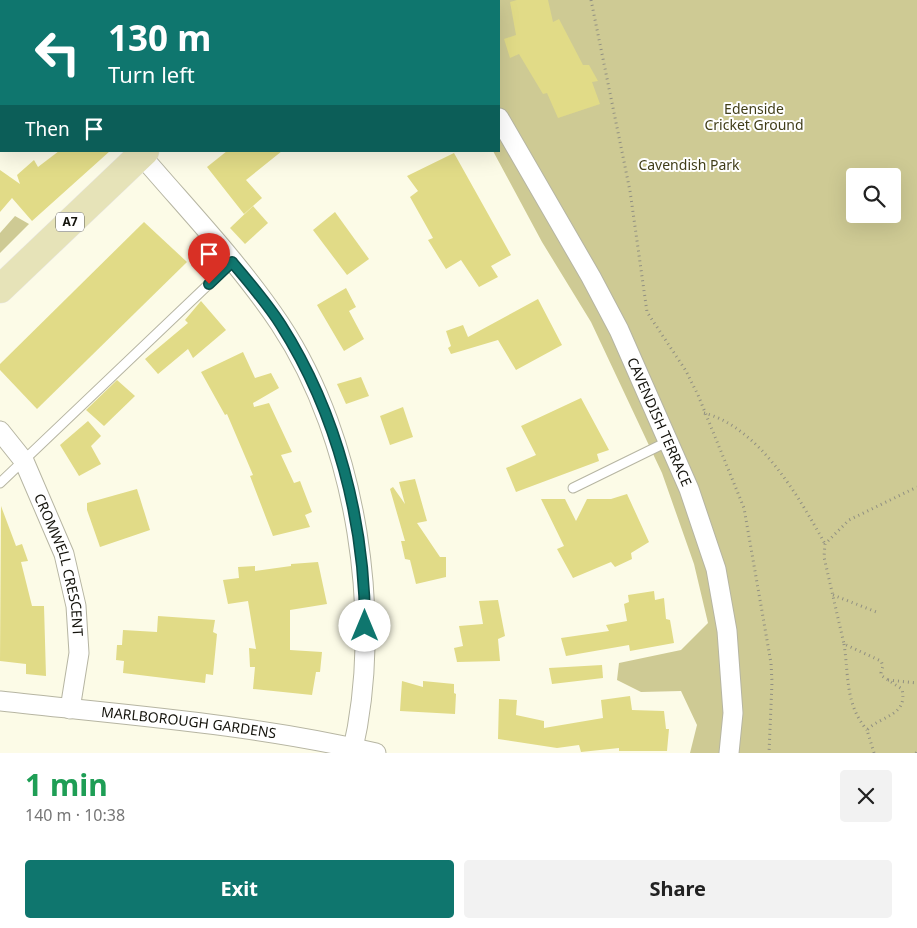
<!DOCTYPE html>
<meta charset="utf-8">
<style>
:root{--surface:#fff;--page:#f2f2f2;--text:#222;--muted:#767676;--accent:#0f766e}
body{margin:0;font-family:"Noto Sans",sans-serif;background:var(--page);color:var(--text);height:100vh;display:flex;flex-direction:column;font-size:19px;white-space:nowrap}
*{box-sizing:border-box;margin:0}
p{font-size:16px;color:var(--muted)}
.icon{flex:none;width:28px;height:28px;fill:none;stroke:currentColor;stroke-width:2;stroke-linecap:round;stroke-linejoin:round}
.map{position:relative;height:753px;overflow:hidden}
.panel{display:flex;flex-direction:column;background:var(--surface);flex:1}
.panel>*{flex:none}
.hud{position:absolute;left:0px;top:0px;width:500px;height:152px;box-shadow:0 5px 20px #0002;background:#0f766e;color:#fff;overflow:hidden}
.fabs{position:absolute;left:846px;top:168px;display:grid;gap:10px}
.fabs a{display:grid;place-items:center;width:55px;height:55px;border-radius:5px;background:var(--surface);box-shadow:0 5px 20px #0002;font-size:25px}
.pin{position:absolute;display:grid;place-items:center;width:42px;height:42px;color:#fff;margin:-51px -21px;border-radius:50% 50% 50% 0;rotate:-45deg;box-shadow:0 0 5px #0007}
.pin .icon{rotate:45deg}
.me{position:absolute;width:55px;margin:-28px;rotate:0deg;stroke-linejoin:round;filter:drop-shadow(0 0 4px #0008)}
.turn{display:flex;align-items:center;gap:18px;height:105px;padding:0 25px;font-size:22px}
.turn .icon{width:65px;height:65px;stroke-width:2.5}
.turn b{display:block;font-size:35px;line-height:42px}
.then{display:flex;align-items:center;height:48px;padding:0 25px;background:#0003;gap:10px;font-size:19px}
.round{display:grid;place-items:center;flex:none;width:52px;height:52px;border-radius:5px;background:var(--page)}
.headline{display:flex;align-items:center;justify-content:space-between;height:85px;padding:0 25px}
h1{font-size:30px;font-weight:700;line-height:38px;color:#1e9e55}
.cta{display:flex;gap:10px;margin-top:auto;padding:10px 25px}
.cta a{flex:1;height:58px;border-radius:5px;background:var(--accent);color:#fff;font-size:20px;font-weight:700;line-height:58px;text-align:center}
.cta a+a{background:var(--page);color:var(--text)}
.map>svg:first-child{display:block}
.green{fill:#ceca94;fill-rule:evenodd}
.building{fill:#e1db87}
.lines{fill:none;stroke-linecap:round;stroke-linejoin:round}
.service-casing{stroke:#b6b5a2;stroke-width:11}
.minor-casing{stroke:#b6b5a2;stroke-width:21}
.secondary-casing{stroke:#b6b5a2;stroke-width:28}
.primary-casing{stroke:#e8e7e7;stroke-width:29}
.path{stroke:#919082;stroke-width:3;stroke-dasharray:1 4;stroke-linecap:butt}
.service{stroke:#fff;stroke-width:9}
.minor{stroke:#fff;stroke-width:19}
.secondary{stroke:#fff;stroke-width:26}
.primary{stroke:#e6e3b8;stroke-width:28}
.route-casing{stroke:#0a4d48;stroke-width:12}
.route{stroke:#0f766e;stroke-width:9}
.labels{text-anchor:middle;stroke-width:4;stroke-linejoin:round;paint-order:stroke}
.shield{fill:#fff;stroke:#5a5a55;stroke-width:1}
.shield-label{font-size:12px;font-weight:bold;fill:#14130c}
.park-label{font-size:14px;fill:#403d18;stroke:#fff}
.street-label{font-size:14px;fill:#14130c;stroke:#fff}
</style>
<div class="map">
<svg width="917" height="753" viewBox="0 0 917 753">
<rect width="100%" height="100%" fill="#fcfbe7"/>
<g class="green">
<path d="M0 0H174L1 1 0 58Z"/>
<path d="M422 0H917V753H690L697 725 681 691 641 692 617 680 619 663 681 650 708 623 694 564 662 473 591 322 542 242 493 151H499V1ZM855 176H892V214H855Z"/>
<path d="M15 216 29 224 0 253V233Z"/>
</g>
<g class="building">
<path d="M517 0H548L553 22 559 19 583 65H589L598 81 592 82 600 104 558 118 547 93 543 94 519 54 510 58 504 39 516 35 510 2Z"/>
<path d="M59 151H110L32 221 12 198 0 212V170L20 184 17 175 34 160 38 167Z"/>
<path d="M227 151H282L246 180 262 198 244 214 207 167Z"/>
<path d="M454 153 511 255 491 266 498 277 479 287 461 260 446 269 428 240 433 238 410 197 418 191 407 176Z"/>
<path d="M253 206 268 223 245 244 230 228Z"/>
<path d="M335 212 369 259 347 275 313 230Z"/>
<path d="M144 222 187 262 37 409 0 370V364Z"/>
<path d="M346 288 356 307 349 311 364 339 344 351 317 305Z"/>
<path d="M538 299 562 345 516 370 498 340 451 354 448 348 451 346 446 331 463 325 468 337Z"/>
<path d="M201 301 226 330 193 358 188 349 158 374 145 359 188 323 185 320Z"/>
<path d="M243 352 255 378 271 373 279 388 253 403 254 407 269 403 292 452 281 455 294 483 300 481 312 512 305 515 310 527 273 536 250 476 253 475 227 414 225 415 201 372Z"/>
<path d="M361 377 369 396 346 404 337 384Z"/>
<path d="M117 380 135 396 104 426 86 410Z"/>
<path d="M581 398 609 450 597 454 599 461 516 492 506 468 536 455 521 426Z"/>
<path d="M403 407 413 437 390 445 380 416Z"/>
<path d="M88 421 101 436 91 446 101 464 79 476 60 445Z"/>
<path d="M415 479 427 521 417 523 440 557H446V577L416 584 410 560 405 559 401 541H405L390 489 393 487 405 504 399 482Z"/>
<path d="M137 489 150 530 100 547 87 510V503Z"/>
<path d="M627 494 649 542 631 553 632 559 615 567 611 562 573 578 557 549 564 546 541 499H565L576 521 587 499H611Z"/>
<path d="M1 506 16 546 22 544 28 561 21 562 32 606H44L46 676 26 674V664L0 661Z"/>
<path d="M318 562 327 604 290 610V650L322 652 320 672H316L312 695 253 689 255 667H250L249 648 256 649 248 601 228 604 223 580 239 578 238 567 255 566V571L291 566V564Z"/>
<path d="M654 591 655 600 664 598 666 619 670 620 674 643 630 651 629 645 566 656 561 638 609 631 606 625 627 621 624 604 629 602 628 595Z"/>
<path d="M498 600 505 636 498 639 500 661 457 662 454 648 463 646 459 626 483 624 479 601Z"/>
<path d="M158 616 215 620 213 632 217 634 213 675 206 674 205 683 123 673 124 661 116 660 117 645H122L123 630 157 632Z"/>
<path d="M602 665 603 678 552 684 549 668Z"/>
<path d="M402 681 423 687V681L454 684V693L456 694 455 714 400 711Z"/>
<path d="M630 696 632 710 664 711 666 729H669L667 751H619V748L581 752 579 745 557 748 498 739 499 699 517 700 516 715 544 721V728L603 718 601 700Z"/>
</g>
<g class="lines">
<g class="service-casing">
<g id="service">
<path d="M0 483 232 262"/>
<path d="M573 488 669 441"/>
</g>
</g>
<g class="minor-casing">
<g id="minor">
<path d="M462 0 463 1"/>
<path id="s1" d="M499 118 591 277 619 330 689 489 716 569 727 631 733 713 729 753"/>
<path d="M141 155C188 210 240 264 280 324 357 440 384 619 352 753"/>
<path id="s2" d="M0 431 24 461 64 554 76 606 79 653 70 709"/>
<path id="s3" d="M0 701C125 715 253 724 376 753"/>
</g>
</g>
<g class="secondary-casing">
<g id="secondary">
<path d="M257 1 259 0"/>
<path d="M312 1 314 0"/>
<path d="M0 71H1"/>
</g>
</g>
<g class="primary-casing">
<g id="primary">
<path d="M292 1 294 0"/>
<path d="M334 1 336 0"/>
<path d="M0 289 145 151"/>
</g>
</g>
<g class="path">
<path d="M177 0V1"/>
<path d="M591 0 630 191 647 312 686 371 698 395 744 508 771 663 772 682 769 753"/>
<path d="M42 1 44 0"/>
<path d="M0 26 1 25"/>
<path d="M704 413C759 427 799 497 825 544"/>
<path d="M833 595 879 613"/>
<path d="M844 644C849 677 845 704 867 730"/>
<path d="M888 680 917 683"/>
<path d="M874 753 867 730C882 715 908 716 902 689L882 676 881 673 883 666 881 661 844 644 824 557 825 544 849 520 917 487"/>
<path d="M916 753 917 751"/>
</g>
<use href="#service" class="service"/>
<use href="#minor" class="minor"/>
<use href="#secondary" class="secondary"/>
<use href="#primary" class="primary"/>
</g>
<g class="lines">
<g class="route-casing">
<path id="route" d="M209 284 232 262C249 282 267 303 281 325 337 413 365 522 365 626"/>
</g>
<use href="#route" class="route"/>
</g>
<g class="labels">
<rect class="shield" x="56" y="212.5" width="28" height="19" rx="4"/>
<g class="shield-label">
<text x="70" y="226">A7</text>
</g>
<g class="park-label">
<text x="754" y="114">Edenside<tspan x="754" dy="16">Cricket Ground</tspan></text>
<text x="689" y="170">Cavendish Park</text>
</g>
<g class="street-label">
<text dy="5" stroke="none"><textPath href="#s1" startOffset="344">CAVENDISH TERRACE</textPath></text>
<text dy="5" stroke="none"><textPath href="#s2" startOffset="149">CROMWELL CRESCENT</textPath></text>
<text dy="5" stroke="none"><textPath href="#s3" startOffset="190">MARLBOROUGH GARDENS</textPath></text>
</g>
</g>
</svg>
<div class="fabs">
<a><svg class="icon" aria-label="search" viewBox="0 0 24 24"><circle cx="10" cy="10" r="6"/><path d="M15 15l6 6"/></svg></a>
</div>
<div class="pin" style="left:209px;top:284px;background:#d93025"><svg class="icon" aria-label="arrive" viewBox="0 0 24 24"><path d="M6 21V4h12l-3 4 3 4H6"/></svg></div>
<svg class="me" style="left:365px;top:626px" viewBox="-20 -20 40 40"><circle r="19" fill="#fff"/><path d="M0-13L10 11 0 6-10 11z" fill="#0f766e"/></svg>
<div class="hud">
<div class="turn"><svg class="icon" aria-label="left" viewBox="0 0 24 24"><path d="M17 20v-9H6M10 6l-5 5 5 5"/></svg><div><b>130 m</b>Turn left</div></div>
<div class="then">Then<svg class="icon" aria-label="arrive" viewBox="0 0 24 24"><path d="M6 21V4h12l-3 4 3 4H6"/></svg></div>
</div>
</div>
<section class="panel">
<div class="headline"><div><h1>1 min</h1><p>140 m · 10:38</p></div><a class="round"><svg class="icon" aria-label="close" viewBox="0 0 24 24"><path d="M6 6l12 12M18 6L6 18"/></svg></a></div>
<div class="cta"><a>Exit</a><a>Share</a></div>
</section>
